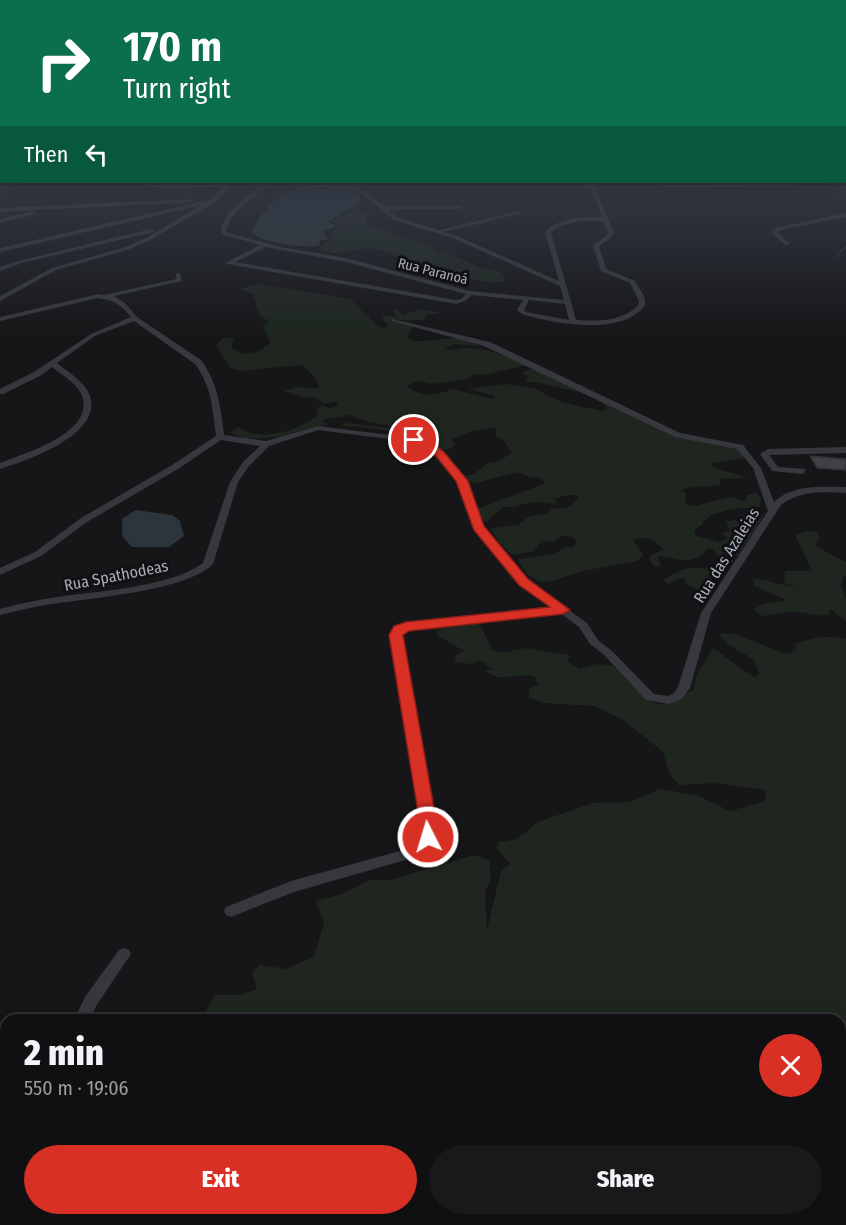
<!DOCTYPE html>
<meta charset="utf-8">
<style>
:root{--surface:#101012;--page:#19191b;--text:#f1f3f6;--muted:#9c9d9f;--line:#303032;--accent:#d93025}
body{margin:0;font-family:"Fira Sans Condensed",sans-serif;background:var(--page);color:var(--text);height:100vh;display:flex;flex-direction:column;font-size:22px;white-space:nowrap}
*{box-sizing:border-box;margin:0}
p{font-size:20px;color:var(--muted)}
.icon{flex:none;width:33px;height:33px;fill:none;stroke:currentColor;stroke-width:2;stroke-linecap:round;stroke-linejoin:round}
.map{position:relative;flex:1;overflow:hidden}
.drawer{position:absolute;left:0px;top:1014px;width:846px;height:212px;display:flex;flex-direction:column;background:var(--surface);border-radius:18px 18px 0 0;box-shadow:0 6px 24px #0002,0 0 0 2px var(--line)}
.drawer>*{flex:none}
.top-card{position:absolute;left:0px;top:0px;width:846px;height:183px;box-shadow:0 6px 24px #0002,0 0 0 2px var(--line);background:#0b6e4f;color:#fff;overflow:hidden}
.pin{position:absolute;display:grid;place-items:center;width:51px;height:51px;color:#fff;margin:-26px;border:3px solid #fff;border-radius:50%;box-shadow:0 2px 6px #0007}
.me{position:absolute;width:66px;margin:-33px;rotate:355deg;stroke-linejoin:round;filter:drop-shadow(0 0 4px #0008)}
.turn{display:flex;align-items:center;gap:21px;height:126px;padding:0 24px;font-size:27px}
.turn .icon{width:78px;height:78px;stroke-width:2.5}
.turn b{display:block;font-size:42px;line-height:51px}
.then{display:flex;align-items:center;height:57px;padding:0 24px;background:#0003;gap:12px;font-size:22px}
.round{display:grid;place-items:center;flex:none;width:63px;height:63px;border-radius:32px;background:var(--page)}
.headline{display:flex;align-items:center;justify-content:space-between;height:102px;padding:0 24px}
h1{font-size:36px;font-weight:800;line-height:45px}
.button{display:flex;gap:12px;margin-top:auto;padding:12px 24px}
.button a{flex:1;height:69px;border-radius:36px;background:var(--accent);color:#fff;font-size:24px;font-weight:800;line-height:69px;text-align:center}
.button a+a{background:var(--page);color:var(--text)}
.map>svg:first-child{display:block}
.green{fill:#1e261f}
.water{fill:#2c353c}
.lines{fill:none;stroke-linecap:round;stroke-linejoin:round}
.stream{stroke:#2c353c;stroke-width:1.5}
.building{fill:#404145;stroke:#303034;stroke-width:1.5}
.street{fill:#37383d;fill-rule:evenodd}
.route{fill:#d93025;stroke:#8d1f18;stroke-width:1.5}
.labels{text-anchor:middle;stroke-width:6;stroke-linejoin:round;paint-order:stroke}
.far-street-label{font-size:14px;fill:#a8adb8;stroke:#111113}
.street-label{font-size:16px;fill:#a8adb8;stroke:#111113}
</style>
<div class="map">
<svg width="846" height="1225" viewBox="0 0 846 1225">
<rect width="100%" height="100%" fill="#161618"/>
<g class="green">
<path d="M361 204 359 212 369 213 372 216 366 218V225L429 245 437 251 446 252 479 267 495 270 503 274 506 281C483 285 459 276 438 269 429 265 419 266 411 263 401 259 391 253 380 250 357 243 342 260 318 250L324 243 332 240 330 235 340 226 332 222Z"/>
<path d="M256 284 350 299 378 326 386 328 389 324 383 320V316H396L393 310H398L403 315C416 309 426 308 440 313L426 315 425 319 422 320H389L413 327 407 337 412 341C433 343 462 331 478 346L454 344 445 349C454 352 460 348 469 348 491 349 508 357 528 365L484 375 474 374 468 379 450 382 429 384 419 381 406 386C418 397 439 396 452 389L494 399 495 396 467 389 508 384 536 389 561 402 602 411 608 408C596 392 554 387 534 382H528L526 379 529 376 521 374 532 368 668 433 734 447 745 455V458L712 463 711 465C722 473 736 472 748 478L720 479V485C706 488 695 485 682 490L686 494 685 502 687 505 695 506 730 497 746 501 747 495 757 493 761 499 760 507 731 509 709 516 710 518 703 521V524L694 530 696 536 719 542 727 539 722 533 730 531 726 521 735 520 742 524 752 519V511L764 514 755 531 731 564C719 570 718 586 708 594L687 585 684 577 668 584 663 580C671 575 680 570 690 568 706 565 704 575 720 560L714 549H707C691 569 675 556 657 556L661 566 655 567 649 559 652 554 664 550C654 540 646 535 633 540L643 555 637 561 582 571 556 580 540 582 526 573 518 559 555 554 564 548 574 547 577 541 573 537 561 536 554 542 543 540 532 552 512 555 500 543 490 528 518 525 530 516 547 514 552 509 569 507 578 499V495H567L555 499 557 503C549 505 544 501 537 502 524 502 516 509 503 507L486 522 479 518 477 509 546 483 539 477 532 478 518 472 476 483 469 481 466 476 475 473 489 462 495 463 512 453 505 442 496 436 495 428 471 431 451 440 456 444 450 449 442 450C417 433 368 426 338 426L348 423 393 429 391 426C379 423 361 422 351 415L326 419 323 422 328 424 326 425 318 426C287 434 260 445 229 433L238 427C260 443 300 431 319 414L316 410 321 405 331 409 338 404 336 401 324 404 314 397 304 398 284 391 297 387 320 388 312 374 301 365 243 371 230 368 216 345 223 338H234L231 347 242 354 258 352 270 343 263 325 269 322 259 314 253 294 240 289Z"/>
<path d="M807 531 818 532 819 539 815 546 846 562V576L843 577 841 586 846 599V621L830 609 829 614C817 618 808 612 796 612 784 612 773 615 761 616L754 609 763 604 787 600 754 586V579C770 580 782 586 798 587L784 583 785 571H812L795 535Z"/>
<path d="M468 622 479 623 493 651 506 652 526 648 570 655 568 661 579 669 597 664 613 666 649 701 661 705 694 690 696 676 713 648 755 678 759 674 754 660 726 643 719 634H734L787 654 796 650 795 644C816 637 825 635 846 639V1173H840V1020H201L215 995H240L257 989 252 973 259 965 287 969 314 956 324 923 316 901 342 894 370 880H390L474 855 489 860 491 878 485 892 487 930 501 871 510 864 496 848 499 842 517 839 538 822 593 803 630 802 660 789 699 796 730 811 765 801 766 790 714 783 679 785 669 773 663 752 625 721 594 706 544 703 529 698V689L538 685 535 677C517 671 500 685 485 670H493L481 660 470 664 455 662 456 655 464 651 437 635V632L446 625Z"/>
<path d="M840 1186H846V1225H507L502 1220H840Z"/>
<path d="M255 1220H465L463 1225H258Z"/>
</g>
<g class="water">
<path d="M300 187 355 191 361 198 358 204 328 222 337 226 323 232 329 239 319 241 320 245C306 249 261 243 251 232 262 212 277 193 300 187Z"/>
<path d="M136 510 172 515 180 521 184 536 169 547H132L122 536V519Z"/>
</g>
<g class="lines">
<path class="stream" d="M837 257 839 252 846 247"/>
</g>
<path class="building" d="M810 456 846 459V470L817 468Z"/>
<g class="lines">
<g class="street">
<path d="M0 180 10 182 0 184Z"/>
<path d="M132 182H141L163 185 235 182 215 202 152 239 130 249 56 270 0 301V296L52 268 126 247 148 237 202 205 0 252V248L204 201 206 203 225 186 163 189Z"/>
<path d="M274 182 359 187 384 206H462L460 209 388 210 398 218 439 230 521 211V213L444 232 457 236 559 281 545 232C560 217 582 217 602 217L591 190 582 185 562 182H583L595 188 614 232 612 237 599 246 606 269 635 281C638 287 645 295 645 302 645 308 641 310 637 313 612 334 550 323 522 314L517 310 523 300 472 295 465 301 456 304 227 264V262L260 245 221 234C220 212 250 193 267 183L269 186C253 199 230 210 226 232L281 247 346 258 470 291 564 300 560 286 453 238 394 220 358 190 272 184ZM582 221H603L608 232 607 235 593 245 601 271 630 283 639 301 638 306C620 321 598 322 576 320L551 232 562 225ZM266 247 346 262 466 294 461 299 456 300 235 262ZM529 300 565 304 569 320 526 312 524 310Z"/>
<path d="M474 182H498L495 184H477Z"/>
<path d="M641 182 669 183 802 182 794 186 669 187Z"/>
<path d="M194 199 192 202 0 212V208Z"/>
<path d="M34 211 36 214 0 223V219Z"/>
<path d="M846 213V217L779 230 777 232 789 243V245H785L771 232 775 228Z"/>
<path d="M151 229 154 231 153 232 22 263 0 271V267L18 261Z"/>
<path d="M176 273H180L182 281 114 296 125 303 137 317 201 360C218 383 221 408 224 435L266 441 318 426 414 438 433 444 466 481 483 526 527 580 587 623 598 640 612 651 654 694 668 696 674 693 678 687 701 613 768 511 753 468 737 449 675 437 484 346 392 321V319L490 342 680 433 743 445 761 468 774 502C794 484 821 487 846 487V493C823 492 801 490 781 505L711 613 690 688 682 699 669 704 646 700 604 655 590 644 579 627 560 613 419 628 403 631 401 635 437 830C433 842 426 850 416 857L294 892 231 917 226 915 224 911 226 907 291 881 407 849 418 840 423 830 391 635 395 627 419 622 552 608 519 584 473 527 458 482 427 448 413 442 318 430 269 446 249 466 238 482 213 564C188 591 83 599 45 605 30 608 15 611 0 615V609C21 603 42 599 64 596 103 591 172 586 203 563L230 482 243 462 260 446 221 440 178 469 87 522 41 556 0 575V568L35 552 81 518 172 465 216 436C213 410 211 385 195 364L134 321 95 336 57 363C67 371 86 383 90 396 102 435 28 460 0 469V463C25 453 95 433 82 396 78 384 61 374 52 367L40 376 3 394H0V389L34 372 91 334 131 317C121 305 114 300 98 298L0 321V317L98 294 104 295 176 279Z"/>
<path d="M846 447V453L769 455 778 467 805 469V473L802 474 772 471 760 454 768 449Z"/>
<path d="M124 948 129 950 131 954 96 1006 90 1020H74L85 997 119 950Z"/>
<path d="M79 1220H100L102 1225H81Z"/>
</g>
</g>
<linearGradient id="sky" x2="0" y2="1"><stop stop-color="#0c0c0d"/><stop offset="0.49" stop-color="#363c48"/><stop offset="1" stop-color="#363c48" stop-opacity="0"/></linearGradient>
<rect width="846" height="337" fill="url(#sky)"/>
<path class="route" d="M414 437 434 444 444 452 468 481 484 526 528 579 570 610 563 614 409 631 403 635 438 830 434 842 428 844 422 842 419 837 421 830 389 635 394 626 406 622 550 607 519 585 474 530 456 481 436 456 427 448 410 443 408 440Z"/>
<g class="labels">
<g class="far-street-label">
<text transform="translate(433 271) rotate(14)" y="5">Rua Paranoá</text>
</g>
<g class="street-label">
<text transform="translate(726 555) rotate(-58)" y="6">Rua das Azaleias</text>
<text transform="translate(116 575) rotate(-11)" y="6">Rua Spathodeas</text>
</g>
</g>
</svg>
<div class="pin" style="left:414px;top:440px;background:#d93025"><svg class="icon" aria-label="arrive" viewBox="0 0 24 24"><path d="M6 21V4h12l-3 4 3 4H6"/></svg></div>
<svg class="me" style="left:428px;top:837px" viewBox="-20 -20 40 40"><circle r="17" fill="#d93025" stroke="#fff" stroke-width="3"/><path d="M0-11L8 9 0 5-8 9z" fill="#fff"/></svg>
<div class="top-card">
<div class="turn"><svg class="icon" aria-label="right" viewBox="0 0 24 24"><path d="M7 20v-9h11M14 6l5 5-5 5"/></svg><div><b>170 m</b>Turn right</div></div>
<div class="then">Then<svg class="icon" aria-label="left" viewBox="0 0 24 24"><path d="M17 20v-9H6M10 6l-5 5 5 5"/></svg></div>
</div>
<section class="drawer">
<div class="headline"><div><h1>2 min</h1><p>550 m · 19:06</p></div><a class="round" style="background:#d93025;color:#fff"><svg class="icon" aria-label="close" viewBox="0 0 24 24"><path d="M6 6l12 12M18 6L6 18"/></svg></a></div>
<div class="button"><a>Exit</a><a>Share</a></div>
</section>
</div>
